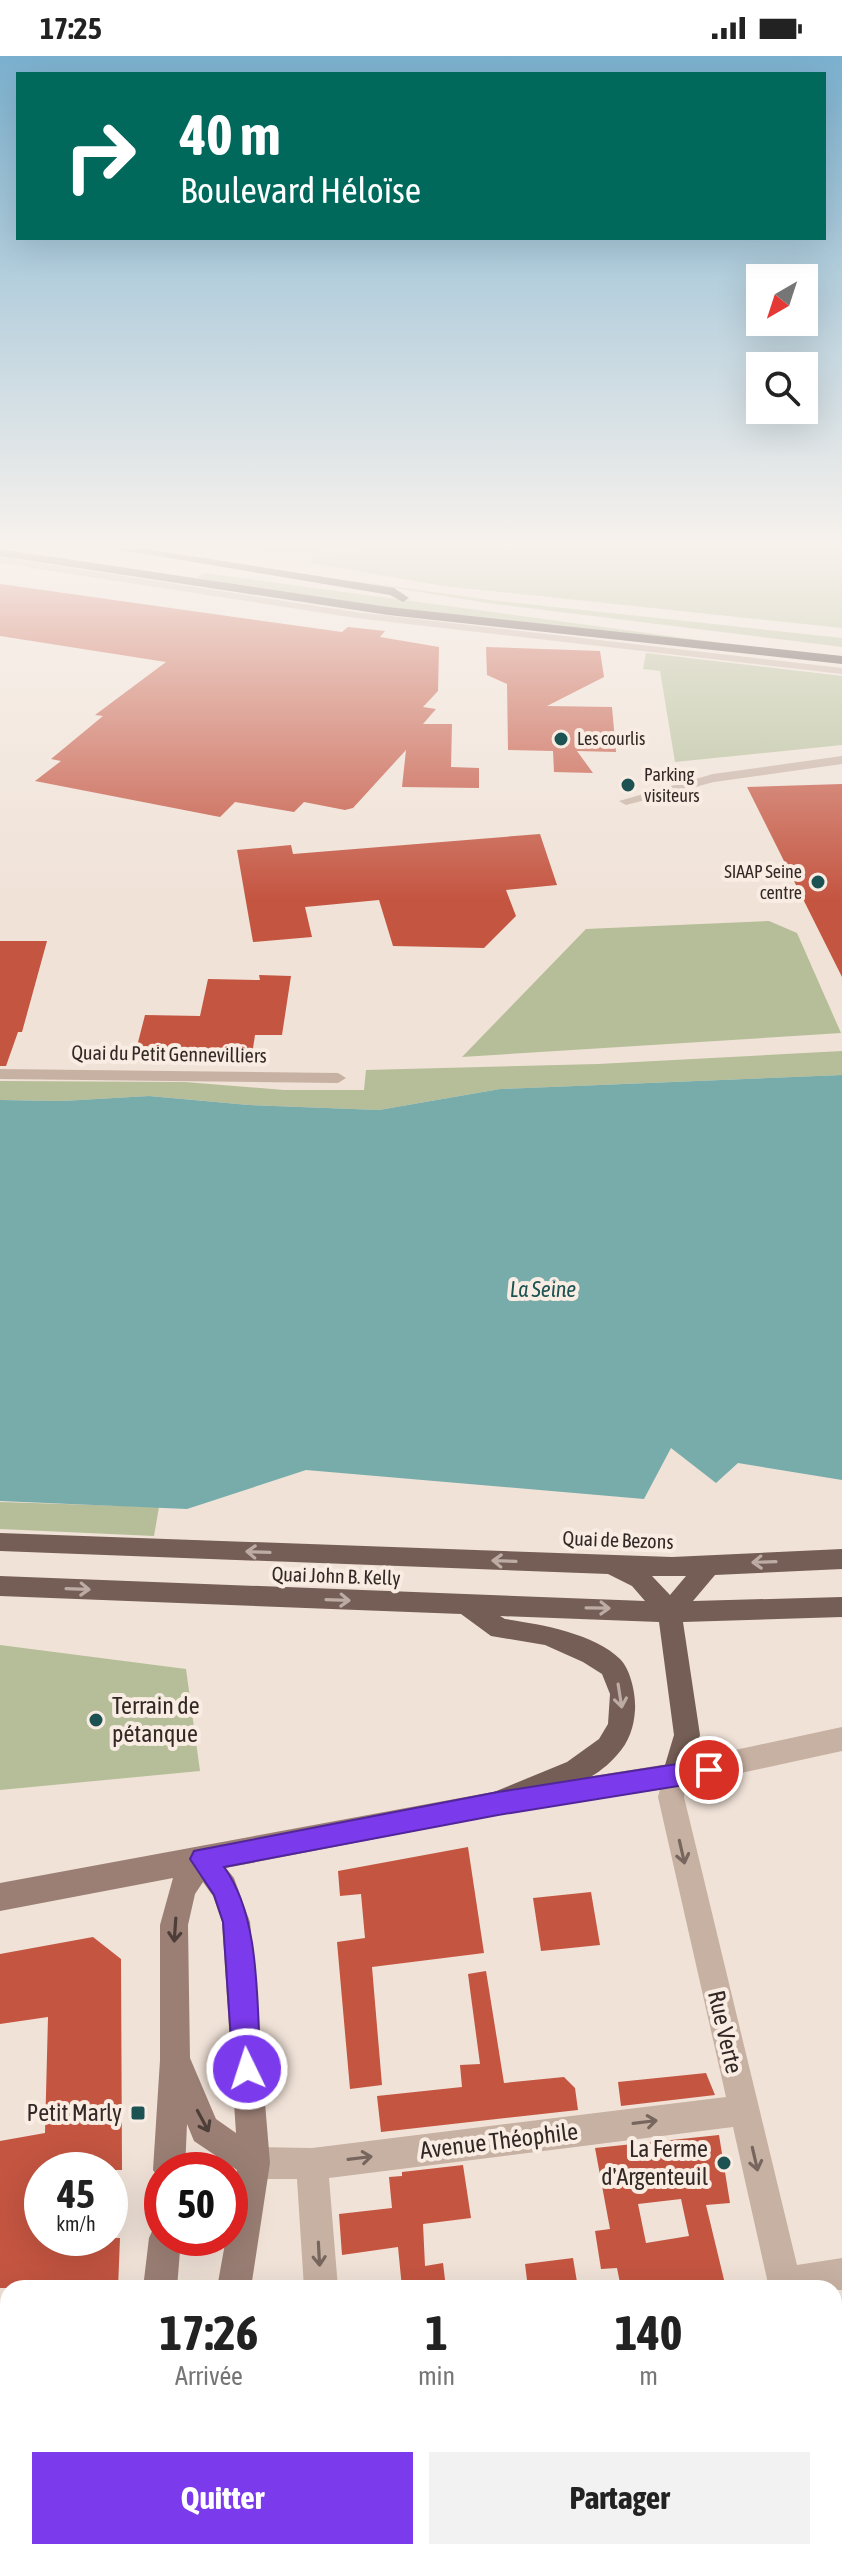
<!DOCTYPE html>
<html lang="fr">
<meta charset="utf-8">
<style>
:root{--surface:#fff;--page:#f2f2f2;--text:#222;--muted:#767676;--accent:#7c3aed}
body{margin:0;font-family:"Asap Condensed",sans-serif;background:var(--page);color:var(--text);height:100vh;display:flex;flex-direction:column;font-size:30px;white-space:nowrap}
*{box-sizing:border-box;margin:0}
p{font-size:26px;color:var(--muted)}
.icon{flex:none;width:44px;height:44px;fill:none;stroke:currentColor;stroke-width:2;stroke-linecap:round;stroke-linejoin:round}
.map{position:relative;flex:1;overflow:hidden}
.panel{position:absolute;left:0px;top:2224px;width:842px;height:280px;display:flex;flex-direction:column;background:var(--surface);border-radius:24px 24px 0 0;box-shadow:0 8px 32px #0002}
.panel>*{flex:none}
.guide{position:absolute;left:16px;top:16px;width:810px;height:168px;border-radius:0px;box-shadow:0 8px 32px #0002;background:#00695c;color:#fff;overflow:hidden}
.needle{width:52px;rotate:219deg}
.fabs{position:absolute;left:746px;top:208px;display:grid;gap:16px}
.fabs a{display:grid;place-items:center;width:72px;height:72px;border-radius:0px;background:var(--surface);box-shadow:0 8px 32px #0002;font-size:40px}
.speed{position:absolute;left:24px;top:2096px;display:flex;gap:16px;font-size:40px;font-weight:700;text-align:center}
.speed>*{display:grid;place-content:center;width:104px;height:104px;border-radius:50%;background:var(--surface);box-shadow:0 8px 32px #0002;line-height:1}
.speed small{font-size:20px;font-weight:400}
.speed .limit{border:12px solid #d22;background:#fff;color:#111}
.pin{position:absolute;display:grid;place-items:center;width:68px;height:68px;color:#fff;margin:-34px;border:4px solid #fff;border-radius:50%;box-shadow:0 2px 8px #0007}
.me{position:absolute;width:88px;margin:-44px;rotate:356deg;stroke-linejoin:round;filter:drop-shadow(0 0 6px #0008)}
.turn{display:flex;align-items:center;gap:28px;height:168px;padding:0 32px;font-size:36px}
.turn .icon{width:104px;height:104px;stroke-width:2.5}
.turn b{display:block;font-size:56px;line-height:68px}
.eta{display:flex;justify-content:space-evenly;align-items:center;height:136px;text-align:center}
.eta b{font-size:48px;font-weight:700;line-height:56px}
.button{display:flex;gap:16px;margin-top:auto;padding:16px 32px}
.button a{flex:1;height:92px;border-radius:0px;background:var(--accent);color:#fff;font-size:32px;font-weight:700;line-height:92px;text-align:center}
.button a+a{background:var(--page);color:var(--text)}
.status{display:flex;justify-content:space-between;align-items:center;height:56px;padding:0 40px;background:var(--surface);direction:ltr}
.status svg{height:22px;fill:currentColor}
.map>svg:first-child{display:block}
.green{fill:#b5be98}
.water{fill:#77acaa}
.building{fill:#c45541;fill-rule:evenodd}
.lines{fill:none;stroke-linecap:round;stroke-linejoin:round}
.minor{fill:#c7b1a3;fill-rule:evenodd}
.tertiary{fill:#c7b1a3;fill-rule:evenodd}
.secondary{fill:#9b7f75;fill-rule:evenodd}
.primary{fill:#755e56;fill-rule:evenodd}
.motorway{fill:#54413c;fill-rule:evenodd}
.oneway{stroke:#bdaca4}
.oneway2{stroke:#76665e}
.oneway3{stroke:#4d3e39}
.route{fill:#7c3aed;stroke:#51269a;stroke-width:2}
.poi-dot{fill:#1c5352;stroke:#f8ece3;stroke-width:3}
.labels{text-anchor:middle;stroke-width:8;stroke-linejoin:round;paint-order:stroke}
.far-poi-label{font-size:18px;fill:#332825;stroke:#f8ece3;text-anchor:start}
.street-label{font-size:20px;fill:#332825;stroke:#f8ece3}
.water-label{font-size:22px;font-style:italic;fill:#1c5352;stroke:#f8ece3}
.near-poi-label{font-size:24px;fill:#332825;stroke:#f8ece3;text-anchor:end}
.near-street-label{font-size:24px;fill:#332825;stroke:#f8ece3}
</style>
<div class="status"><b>17:25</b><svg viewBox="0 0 49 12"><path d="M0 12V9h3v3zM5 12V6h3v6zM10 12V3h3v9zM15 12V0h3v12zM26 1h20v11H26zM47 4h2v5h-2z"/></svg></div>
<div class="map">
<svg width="842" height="2504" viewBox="0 0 842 2504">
<rect width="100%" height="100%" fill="#f0e2d7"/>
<g class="green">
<path d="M361 493H842V572L443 530 311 507 313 499Z"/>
<path d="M204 517 743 590 355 548 196 522Z"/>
<path d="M340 523 498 545 842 582V591L487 547Z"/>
<path d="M646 597 842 620V689L675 706 660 615 643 613Z"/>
<path d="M769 865 797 877 841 977 462 1001 586 873Z"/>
<path d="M842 995V1019L500 1033 379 1054 249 1049 149 1040 62 1045 0 1044V1025L185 1026 284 1034H364L366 1014 598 1008Z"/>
<path d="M0 1446 159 1451 154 1480 0 1473Z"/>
<path d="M0 1589 186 1613 200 1715 0 1734Z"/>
</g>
<path class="water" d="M842 1019V1424L738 1407 716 1427 671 1392 644 1443 306 1414 187 1453 0 1445V1044L62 1045 149 1040 249 1049 379 1054 500 1033Z"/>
<g class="building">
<path d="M0 528 342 576 348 571 385 575 380 581 439 591 438 635 423 651 436 653 423 668H452L451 711 479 712V732L402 731 406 694 353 752 345 754 304 746 294 756 235 746 220 761 35 725 61 705 51 703 103 660 95 659 166 606 0 580Z"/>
<path d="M486 591 600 595 604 621 547 650 612 651 616 696 577 695 593 717 554 716 553 695 508 694 507 628 487 619Z"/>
<path d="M842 728V921L747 731Z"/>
<path d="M540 778 557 829 506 834 516 860 484 892 393 890 379 844 305 851 312 881 253 886 237 794 291 789 293 798Z"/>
<path d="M0 885H47L22 976H18L6 1010H0Z"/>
<path d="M259 919 291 920 282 979H255L252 999 135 998 145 959 200 960 208 923 260 924Z"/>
<path d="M468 1791 484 1897 372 1911 382 2029 350 2033 337 1886 365 1882 361 1838 340 1840 338 1815Z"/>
<path d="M591 1836 600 1889 541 1895 533 1842Z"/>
<path d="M93 1881 121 1903 122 2114H42V2182H120L118 2232H0V2085L45 2077 48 1961 0 1968V1898Z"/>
<path d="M486 1915 504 2027 564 2021 575 2032 578 2054 381 2076 377 2040 462 2031 460 2009 480 2008 468 1918Z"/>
<path d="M706 2017 715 2039 621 2050 618 2026Z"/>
<path d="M719 2079 730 2147 706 2149 726 2232H621L617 2212 601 2213 595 2175 610 2173 595 2092ZM681 2143 689 2180 646 2187 638 2148Z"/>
<path d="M463 2109 471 2162 423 2168 425 2210 443 2207 446 2232H402L398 2191 342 2199 339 2158 392 2152 389 2121 402 2120V2116Z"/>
<path d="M573 2202 578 2232H528L525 2208Z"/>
</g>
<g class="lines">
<g class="minor">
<path d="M254 493H330L325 496H259Z"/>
<path d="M842 700V708L714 726 626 749 619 745 713 718Z"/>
<path d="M0 1013 338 1017 346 1022 338 1027 0 1023Z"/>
<path d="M842 1671V1695L686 1729 684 1741 797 2209 842 2202V2234L769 2232 733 2071 329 2122 338 2232H304L297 2123H254L243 2118 238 2107 243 2096 254 2091 312 2092 726 2041 658 1741 666 1710 675 1707Z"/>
<path d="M834 2412 842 2415V2481L834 2478Z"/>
<path d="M319 2496H355L356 2504H320Z"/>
</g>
<path class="tertiary" d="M0 501 356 556 842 612V618L356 562 0 507Z"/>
<g class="secondary">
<path d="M675 1707 684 1710 688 1719 684 1728 675 1731 498 1759 226 1812 234 1822 250 1866 270 2107 251 2232H217L226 2182H230V2157L237 2114 194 2085 187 2068 185 2114H162V2127L153 2114 160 2004V1869L173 1822 0 1855V1827L498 1735ZM203 1826 213 1840 222 1866 236 2077 216 2063 190 2002 188 1869 195 1838Z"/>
<path d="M162 2167V2182H181L177 2232H143L149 2182 154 2171Z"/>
<path d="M76 2496H112L109 2504H73Z"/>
<path d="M135 2496H172L169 2504H132Z"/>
</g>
<path class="primary" d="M0 1477 672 1501 842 1493V1513L715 1519 693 1545 842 1541V1561L683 1566 700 1679 684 1728 675 1731 666 1728 662 1719 674 1679 659 1566 500 1560 505 1563C539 1568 594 1577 620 1603 631 1614 636 1639 635 1654 634 1671 629 1686 617 1699 590 1731 536 1745 498 1759L489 1756 485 1747 489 1738 567 1706 599 1683 608 1668 610 1638 602 1618 583 1606 545 1589 491 1580 461 1558 0 1540V1520L645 1545 632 1530 608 1518 0 1495ZM652 1520H686L670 1539Z"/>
<g class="motorway">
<path d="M0 493 388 551 842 600V608L388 559 0 500Z"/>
<path d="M116 493H147L394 532 409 542 403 546 390 539Z"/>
</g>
</g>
<defs><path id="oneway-shaft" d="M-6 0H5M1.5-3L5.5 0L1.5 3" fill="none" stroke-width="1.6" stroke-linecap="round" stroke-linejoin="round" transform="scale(2)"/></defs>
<g class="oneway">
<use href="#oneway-shaft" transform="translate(258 1496) rotate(-178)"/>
<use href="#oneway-shaft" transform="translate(504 1505) rotate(-178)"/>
<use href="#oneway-shaft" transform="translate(764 1506) rotate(178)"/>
<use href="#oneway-shaft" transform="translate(78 1533) rotate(2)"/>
<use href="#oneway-shaft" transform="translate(338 1544) rotate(2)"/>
<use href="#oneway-shaft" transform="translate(598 1552) rotate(1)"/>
<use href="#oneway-shaft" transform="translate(620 1640) rotate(81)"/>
</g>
<g class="oneway2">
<use href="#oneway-shaft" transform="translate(682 1796) rotate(77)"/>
<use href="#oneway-shaft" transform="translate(645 2066) rotate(-7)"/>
<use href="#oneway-shaft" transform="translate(360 2102) rotate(-7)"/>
<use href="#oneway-shaft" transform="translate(755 2103) rotate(77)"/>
<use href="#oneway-shaft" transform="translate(319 2198) rotate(87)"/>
</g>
<g class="oneway3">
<use href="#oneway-shaft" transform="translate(175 1874) rotate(94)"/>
<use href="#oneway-shaft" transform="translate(203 2065) rotate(62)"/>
</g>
<linearGradient id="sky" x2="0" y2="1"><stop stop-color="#7bb1cf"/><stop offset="0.58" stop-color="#f8f2ed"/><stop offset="1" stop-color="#f8f2ed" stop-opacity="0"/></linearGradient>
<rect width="842" height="844" fill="url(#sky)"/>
<path class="route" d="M709 1703 717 1706 720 1714 717 1722 709 1725 498 1759 224 1811C262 1863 256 1951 261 2013L257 2023 247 2027 237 2023 233 2013 223 1866 214 1839 190 1803 194 1795 498 1736Z"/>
<g class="poi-dot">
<circle cx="561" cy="683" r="8"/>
<circle cx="628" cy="729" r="8"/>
<circle cx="818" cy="826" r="8"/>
<circle cx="96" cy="1664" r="8"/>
<rect x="130" y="2049" width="16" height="16" rx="4"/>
<circle cx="724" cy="2107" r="8"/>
</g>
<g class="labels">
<g class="far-poi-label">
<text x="577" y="689">Les courlis</text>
<text x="644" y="725">Parking<tspan x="644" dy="21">visiteurs</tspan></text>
<text x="802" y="822" text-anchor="end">SIAAP Seine<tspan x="802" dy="21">centre</tspan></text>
</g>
<g class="street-label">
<text transform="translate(169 998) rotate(1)" y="7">Quai du Petit Gennevilliers</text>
<text transform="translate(618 1484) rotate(2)" y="7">Quai de Bezons</text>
<text transform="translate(336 1520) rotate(2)" y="7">Quai John B. Kelly</text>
</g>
<g class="water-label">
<text x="543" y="1241">La Seine</text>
</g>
<g class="near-poi-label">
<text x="112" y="1658" text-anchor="start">Terrain de<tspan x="112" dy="28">pétanque</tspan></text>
<text x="122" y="2065">Petit Marly</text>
<text x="708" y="2101">La Ferme<tspan x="708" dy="28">d'Argenteuil</tspan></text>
</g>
<g class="near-street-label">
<text transform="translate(725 1976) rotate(77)" y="8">Rue Verte</text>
<text transform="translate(499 2085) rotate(-7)" y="8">Avenue Théophile</text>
</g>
</g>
</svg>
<div class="fabs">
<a><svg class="needle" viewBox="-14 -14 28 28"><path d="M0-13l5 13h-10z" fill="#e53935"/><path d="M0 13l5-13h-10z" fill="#767676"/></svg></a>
<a><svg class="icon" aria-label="search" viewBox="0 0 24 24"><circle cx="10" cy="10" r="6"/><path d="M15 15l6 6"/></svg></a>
</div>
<div class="speed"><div>45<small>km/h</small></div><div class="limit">50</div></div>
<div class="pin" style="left:709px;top:1714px;background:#d93025"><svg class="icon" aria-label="arrive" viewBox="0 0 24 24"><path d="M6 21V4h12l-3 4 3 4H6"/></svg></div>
<svg class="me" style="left:247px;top:2013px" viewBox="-20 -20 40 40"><circle r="17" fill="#7c3aed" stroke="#fff" stroke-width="3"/><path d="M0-11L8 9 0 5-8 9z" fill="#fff"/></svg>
<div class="guide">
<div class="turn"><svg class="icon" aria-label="right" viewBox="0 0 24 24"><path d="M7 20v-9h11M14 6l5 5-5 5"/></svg><div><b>40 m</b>Boulevard Héloïse</div></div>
</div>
<section class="panel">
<div class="eta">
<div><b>17:26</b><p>Arrivée</p></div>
<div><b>1</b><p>min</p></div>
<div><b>140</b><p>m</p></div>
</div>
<div class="button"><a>Quitter</a><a>Partager</a></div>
</section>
</div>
